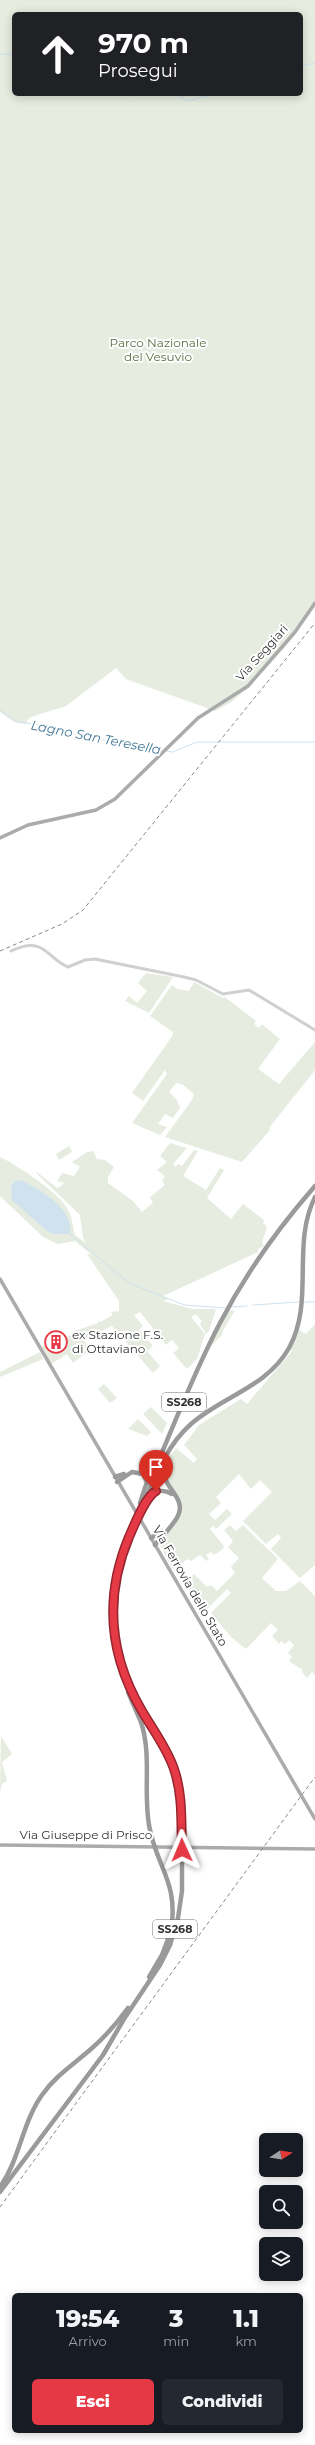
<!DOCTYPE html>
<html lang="it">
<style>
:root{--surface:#171b24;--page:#242831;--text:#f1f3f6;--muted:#9ea1a6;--accent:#e63946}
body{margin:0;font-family:Montserrat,sans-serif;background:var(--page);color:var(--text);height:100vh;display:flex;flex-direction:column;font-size:15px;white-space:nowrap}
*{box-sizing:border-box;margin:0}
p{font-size:13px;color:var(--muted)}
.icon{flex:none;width:22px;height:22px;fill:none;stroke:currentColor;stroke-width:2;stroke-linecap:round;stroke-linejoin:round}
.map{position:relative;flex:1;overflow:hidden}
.side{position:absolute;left:12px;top:2293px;width:291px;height:140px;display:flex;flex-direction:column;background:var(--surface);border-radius:6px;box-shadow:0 2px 10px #0003}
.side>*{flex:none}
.banner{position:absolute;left:12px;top:12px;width:291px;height:84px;border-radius:6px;box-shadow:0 2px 10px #0003;background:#202124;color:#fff;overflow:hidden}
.needle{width:26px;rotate:78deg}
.tools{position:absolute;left:259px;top:2133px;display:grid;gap:8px}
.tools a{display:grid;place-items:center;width:44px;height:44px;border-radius:6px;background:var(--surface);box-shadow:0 2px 10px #0003;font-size:20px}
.pin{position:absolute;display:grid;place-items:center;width:34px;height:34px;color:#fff;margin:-41px -17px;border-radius:50% 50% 50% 0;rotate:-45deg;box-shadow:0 0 4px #0007}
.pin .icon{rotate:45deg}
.me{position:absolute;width:44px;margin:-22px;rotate:359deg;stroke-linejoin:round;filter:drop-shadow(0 0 3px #0008)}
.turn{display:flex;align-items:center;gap:14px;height:84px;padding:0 20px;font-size:18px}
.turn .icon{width:52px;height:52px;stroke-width:2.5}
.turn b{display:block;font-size:28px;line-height:34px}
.eta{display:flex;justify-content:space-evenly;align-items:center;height:68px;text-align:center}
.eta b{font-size:24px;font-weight:800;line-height:28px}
.action{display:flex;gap:8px;margin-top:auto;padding:8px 20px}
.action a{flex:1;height:46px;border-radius:6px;background:var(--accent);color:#fff;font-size:16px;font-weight:800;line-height:46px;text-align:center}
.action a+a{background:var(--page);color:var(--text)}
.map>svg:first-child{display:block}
.green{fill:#e6ecdf;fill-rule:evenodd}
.water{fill:#cfe2ee}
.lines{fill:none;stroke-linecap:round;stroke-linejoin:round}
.stream{stroke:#cfe2ee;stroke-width:1}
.minor{stroke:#d0d0d0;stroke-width:3}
.major{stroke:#ababab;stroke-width:3.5}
.highway{stroke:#9a9a9a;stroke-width:4.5}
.rail{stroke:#888;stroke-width:1;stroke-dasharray:4 3;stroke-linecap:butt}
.highway-bridge{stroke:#9a9a9a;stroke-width:4.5}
.route-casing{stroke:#96252e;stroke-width:10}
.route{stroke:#e63946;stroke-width:7}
.labels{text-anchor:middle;stroke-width:4;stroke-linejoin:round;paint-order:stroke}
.shield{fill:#fff;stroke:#707070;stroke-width:1}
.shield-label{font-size:11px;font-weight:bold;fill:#333}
.park-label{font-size:12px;fill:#56703f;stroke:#fff}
.street-label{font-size:12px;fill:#333;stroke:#fff}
.poi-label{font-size:12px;fill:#333;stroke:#fff;text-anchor:start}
.water-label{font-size:13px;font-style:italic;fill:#3f7597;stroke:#fff}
</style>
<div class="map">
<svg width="315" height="2445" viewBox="0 0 315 2445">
<rect width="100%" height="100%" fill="#fff"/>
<g class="green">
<path d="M0 0H315V607L286 646 248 688 230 703 215 711 126 679 116 668 66 706 31 717 28 719 26 724 14 722 0 712ZM14 14H301V94H14Z"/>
<path d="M146 973 173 977 149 1013 125 1001 129 996 137 1003 147 991 138 983Z"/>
<path d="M194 982 223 998 225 997 256 1021 254 1024 259 1028 262 1024 280 1039 258 1069 279 1084 315 1042V1070L269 1128 270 1130 242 1162 165 1137 192 1100 194 1094 182 1084 176 1083 169 1092 177 1100 180 1108 173 1118 165 1114 158 1124 167 1127 160 1135 132 1123 167 1074 165 1070 143 1101 132 1093 173 1035V1032L150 1016 172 985 177 989 189 991Z"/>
<path d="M170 1143 187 1148 173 1164 176 1167 178 1164 182 1166 194 1150 198 1151 183 1176 206 1190 220 1168 224 1170 207 1198 231 1219 243 1204 264 1220 263 1223 267 1227 262 1242 264 1246 258 1249V1252L163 1296 169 1299 163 1301 192 1309H216L209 1331 206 1334 200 1324 202 1321 196 1314 191 1317 205 1334 197 1359 187 1369 173 1353 179 1348 172 1340 166 1345 140 1312 134 1315 143 1326 139 1330 153 1346 147 1351 160 1366 153 1373 112 1326 83 1339 90 1350 73 1363 67 1354 51 1364 41 1347 50 1342 52 1346 61 1342 59 1339 72 1335V1332L98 1323 99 1320 100 1322 113 1315 111 1312 119 1311V1301L87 1254H91L75 1241 58 1244 43 1237 0 1196V1157C18 1166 57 1191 67 1208 73 1217 72 1226 75 1235L86 1243 83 1238 80 1215 37 1174V1172L57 1188 60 1187 64 1183 57 1181 62 1173 74 1176 80 1167 72 1162 87 1152 93 1151 97 1159 105 1160 114 1167 108 1177V1183L133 1201 142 1212 153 1203 150 1197 165 1185 162 1181 165 1176 157 1170 167 1162 160 1156Z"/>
<path d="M69 1146 72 1152 59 1160 56 1154Z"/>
<path d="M229 1310 235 1311 234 1312 222 1332 223 1334 210 1347Z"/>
<path d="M315 1324V1565L300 1578 271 1549 281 1538 278 1534 266 1544 243 1521 272 1492 260 1480 251 1489 239 1474 216 1497 221 1503 209 1514 215 1520 227 1509 232 1514 216 1529 213 1526 210 1529 224 1546 223 1549 214 1555 211 1552 206 1555 209 1559 206 1561 200 1555 191 1561 188 1559 172 1569 163 1551 164 1548 159 1546 181 1512C173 1494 160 1474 170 1455H171L176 1448 194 1463 197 1459 184 1445 199 1425 241 1399 247 1404 292 1351 290 1349 299 1330 306 1334Z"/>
<path d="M40 1352 43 1359 0 1377V1372Z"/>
<path d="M104 1384 117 1398 110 1403 98 1389Z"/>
<path d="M151 1407 167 1423 162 1434 143 1414Z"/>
<path d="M138 1419 151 1432 147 1436 128 1429Z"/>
<path d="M230 1525 236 1531 243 1525 278 1559 262 1578 276 1591H286L300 1581 315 1596V1675L312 1672 307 1678 302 1672 303 1670 289 1661 292 1657 288 1653 294 1645 289 1640 285 1644 281 1641 279 1644 272 1636 278 1630 271 1623 246 1649 231 1637 211 1613 231 1593 227 1589 207 1609 189 1587 194 1582 190 1578 194 1574 207 1587 211 1585 217 1591 235 1573 231 1567 239 1558 228 1547 233 1541 224 1530Z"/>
<path d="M1 1736 12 1754 2 1762 7 1781 2 1784 0 1792Z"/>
</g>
<path class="water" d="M21 1180C40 1190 74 1208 70 1234H53L47 1231 12 1200 11 1187 15 1181Z"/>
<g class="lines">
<g class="stream">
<path d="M0 54 14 55"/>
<path d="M301 66 315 63"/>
<path d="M127 94 134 96 139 94"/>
<path d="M176 94 188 101 215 94"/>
<path d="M227 94H240"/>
<path d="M0 710 16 722 42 725 73 734 162 751"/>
<path d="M165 751 173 752 197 742H315"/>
<path d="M70 1234 129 1283 184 1305 225 1308"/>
<path d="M304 1302H315"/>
<path d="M253 1305 299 1302"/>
<path d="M231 1307 247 1306"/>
</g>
<path class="minor" d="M11 951C45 935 46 958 68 967L85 960 95 959 184 977 196 980 223 994 249 990 315 1030"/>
<g class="major">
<path d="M0 838 28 825 96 810 115 799 198 718 248 686 295 632 315 603"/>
<path d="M0 1279 315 1819"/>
<path d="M0 1845 315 1849"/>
</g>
<g class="highway">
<path d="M141 1470 149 1471 154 1465"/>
<path d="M152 1476C174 1425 194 1372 220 1323 245 1275 279 1227 315 1186"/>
<path d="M115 1477 124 1474"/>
<path d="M117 1482 132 1472 143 1474 147 1482 140 1503"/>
<path d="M148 1499C154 1490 163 1489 172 1494"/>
<path d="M141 1509C154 1479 166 1446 191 1424 223 1396 267 1387 289 1348 315 1301 291 1245 315 1197"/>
<path d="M136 1520C106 1592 101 1641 142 1710 164 1749 181 1772 181 1819"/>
<path d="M151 1538 162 1531"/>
<path d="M155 1545C161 1537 177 1522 179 1513 185 1494 157 1486 165 1461"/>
<path d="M128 1692 141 1722"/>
<path d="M149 1977 162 1955 171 1931"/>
<path d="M0 2187C20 2159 22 2123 42 2095 55 2076 74 2064 91 2049 105 2037 117 2023 128 2008"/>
<path d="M0 2192 103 2055 124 2019 160 1965 170 1945 178 1918 182 1891V1850"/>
</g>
<g class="rail">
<path d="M0 951 62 924 83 910 315 623"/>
<path d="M0 2207 315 1777"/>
</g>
<g class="highway-bridge">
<path d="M136 1520 141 1509"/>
<path d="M141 1722C152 1756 143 1790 149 1825 156 1867 179 1881 171 1931"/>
<path d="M181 1819 182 1850"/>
</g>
</g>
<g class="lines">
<g class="route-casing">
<path id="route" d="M156 1491C145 1497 134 1526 129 1537 104 1597 109 1655 142 1711 153 1730 167 1748 174 1769 183 1795 181 1823 182 1850"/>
</g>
<use href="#route" class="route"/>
</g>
<defs>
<g id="building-ring" transform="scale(1.15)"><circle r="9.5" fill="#fff" stroke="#e63946" stroke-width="1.5"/><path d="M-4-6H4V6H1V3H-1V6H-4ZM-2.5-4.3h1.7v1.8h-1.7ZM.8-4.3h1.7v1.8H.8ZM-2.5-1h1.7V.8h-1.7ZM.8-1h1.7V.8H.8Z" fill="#e63946"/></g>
</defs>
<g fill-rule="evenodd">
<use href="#building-ring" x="56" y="1342"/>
</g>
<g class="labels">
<g class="shield">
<rect x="162" y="1393" width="44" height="18" rx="3"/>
<rect x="153" y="1920" width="44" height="18" rx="3"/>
</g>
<g class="shield-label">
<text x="184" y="1406">SS268</text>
<text x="175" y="1933">SS268</text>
</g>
<g class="park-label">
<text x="158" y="347">Parco Nazionale<tspan x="158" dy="14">del Vesuvio</tspan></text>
</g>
<g class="street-label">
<text transform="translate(262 653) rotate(-48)" y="4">Via Seggiari</text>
<text transform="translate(190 1586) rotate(60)" y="4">Via Ferrovia dello Stato</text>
<text x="86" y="1839">Via Giuseppe di Prisco</text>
</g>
<g class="poi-label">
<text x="72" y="1339">ex Stazione F.S.<tspan x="72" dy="14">di Ottaviano</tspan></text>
</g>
<g class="water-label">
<text transform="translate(96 737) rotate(11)" y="5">Lagno San Teresella</text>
</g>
</g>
</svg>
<div class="tools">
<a><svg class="needle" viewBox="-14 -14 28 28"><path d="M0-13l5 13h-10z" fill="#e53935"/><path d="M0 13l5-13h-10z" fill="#9ea1a6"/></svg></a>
<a><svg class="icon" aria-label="search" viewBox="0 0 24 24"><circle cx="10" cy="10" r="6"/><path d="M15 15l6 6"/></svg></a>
<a><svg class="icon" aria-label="layers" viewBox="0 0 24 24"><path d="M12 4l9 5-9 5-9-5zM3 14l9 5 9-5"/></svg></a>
</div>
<div class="pin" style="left:156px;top:1491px;background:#d93025"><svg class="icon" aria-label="arrive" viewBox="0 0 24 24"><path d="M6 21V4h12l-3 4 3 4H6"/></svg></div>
<svg class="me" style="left:182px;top:1850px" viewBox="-20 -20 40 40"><path d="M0-17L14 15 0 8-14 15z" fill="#e63946" stroke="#fff" stroke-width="4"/></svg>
<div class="banner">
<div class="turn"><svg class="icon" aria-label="ahead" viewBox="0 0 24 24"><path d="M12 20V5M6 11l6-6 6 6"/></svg><div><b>970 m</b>Prosegui</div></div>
</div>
<section class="side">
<div class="eta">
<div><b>19:54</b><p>Arrivo</p></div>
<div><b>3</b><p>min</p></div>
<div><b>1.1</b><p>km</p></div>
</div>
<div class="action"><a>Esci</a><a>Condividi</a></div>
</section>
</div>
